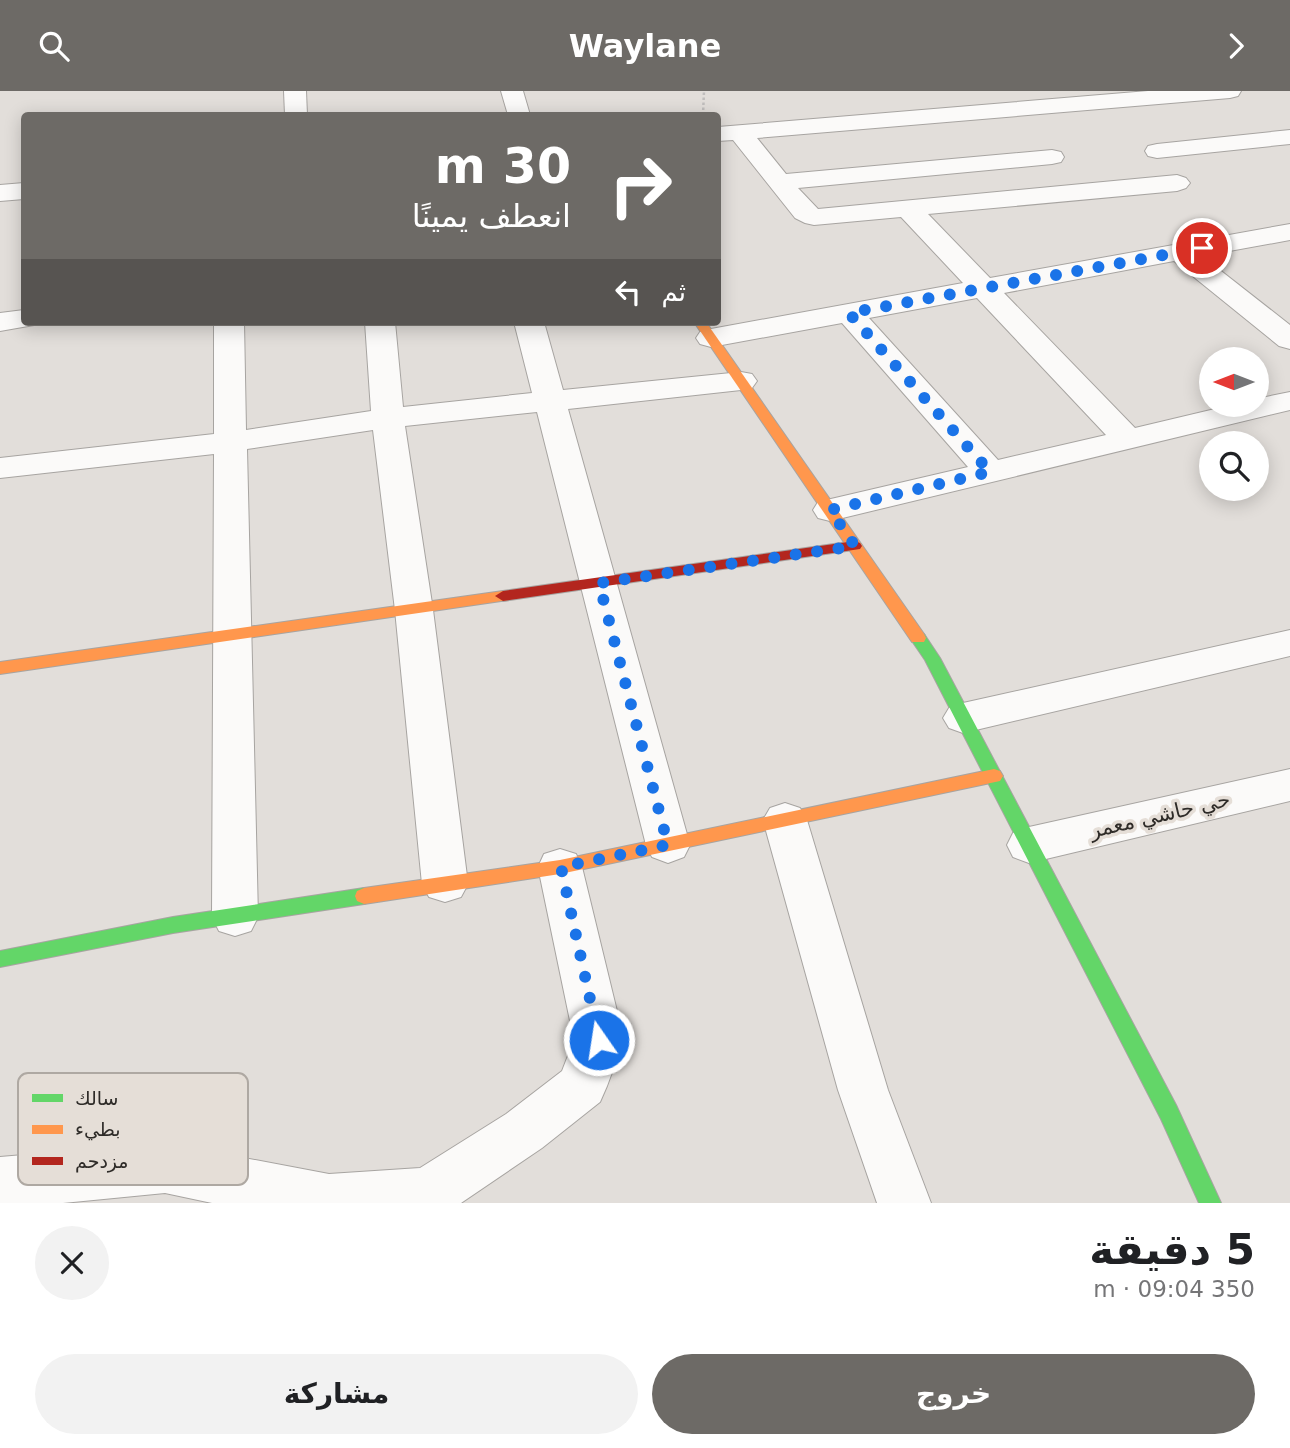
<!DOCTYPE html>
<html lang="ar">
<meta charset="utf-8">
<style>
:root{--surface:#fff;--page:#f2f2f2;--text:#202124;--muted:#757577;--accent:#6d6a66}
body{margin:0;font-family:"DejaVu Sans","Noto Naskh Arabic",sans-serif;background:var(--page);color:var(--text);direction:rtl;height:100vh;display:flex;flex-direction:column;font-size:26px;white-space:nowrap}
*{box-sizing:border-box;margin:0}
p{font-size:23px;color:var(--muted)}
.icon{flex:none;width:38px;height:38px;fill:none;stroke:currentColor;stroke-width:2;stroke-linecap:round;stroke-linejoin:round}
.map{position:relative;height:1112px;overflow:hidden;direction:ltr}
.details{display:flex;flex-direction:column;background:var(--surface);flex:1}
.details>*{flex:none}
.top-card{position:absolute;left:21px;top:21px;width:700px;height:214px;border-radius:7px;box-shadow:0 4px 18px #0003;direction:rtl;background:#6d6a66;color:#fff;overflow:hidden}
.needle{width:46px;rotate:270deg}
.controls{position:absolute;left:1199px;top:256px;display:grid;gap:14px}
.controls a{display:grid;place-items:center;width:70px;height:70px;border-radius:50%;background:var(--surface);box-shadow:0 4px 18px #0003;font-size:35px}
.pin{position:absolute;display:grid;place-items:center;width:60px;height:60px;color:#fff;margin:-30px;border:4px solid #fff;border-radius:50%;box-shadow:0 2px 7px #0007}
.me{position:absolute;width:77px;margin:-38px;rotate:347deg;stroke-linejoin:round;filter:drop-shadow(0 0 5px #0008)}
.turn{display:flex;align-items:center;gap:24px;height:147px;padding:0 35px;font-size:32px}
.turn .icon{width:91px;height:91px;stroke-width:2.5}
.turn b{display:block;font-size:49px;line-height:60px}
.then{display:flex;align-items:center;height:66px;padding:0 35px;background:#0003;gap:14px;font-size:26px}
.round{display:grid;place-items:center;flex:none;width:74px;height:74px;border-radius:37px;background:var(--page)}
.head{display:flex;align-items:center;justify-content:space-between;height:119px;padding:0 35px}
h1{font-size:42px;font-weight:700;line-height:52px}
.action{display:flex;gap:14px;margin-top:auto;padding:14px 35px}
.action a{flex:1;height:80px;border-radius:42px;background:var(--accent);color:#fff;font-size:28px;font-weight:700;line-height:80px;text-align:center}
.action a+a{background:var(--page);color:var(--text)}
header{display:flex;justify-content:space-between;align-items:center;height:91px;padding:0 35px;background:var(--accent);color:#fff;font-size:32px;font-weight:700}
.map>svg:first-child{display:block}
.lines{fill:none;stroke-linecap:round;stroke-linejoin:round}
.street-casing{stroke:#a7a4a1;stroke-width:2}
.fast-casing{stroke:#a7a4a1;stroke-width:2}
.slow-casing{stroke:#a7a4a1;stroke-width:2}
.jam-casing{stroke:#a7a4a1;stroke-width:2}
.path{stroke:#c0bebd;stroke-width:2.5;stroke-dasharray:2.5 2.5;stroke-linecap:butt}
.street{fill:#fbfaf9;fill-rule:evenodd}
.fast{fill:#63d668;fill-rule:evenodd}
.slow{fill:#ff974d;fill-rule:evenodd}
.jam{fill:#b3261e;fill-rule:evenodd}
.route{stroke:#1a73e8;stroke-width:12;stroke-dasharray:0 21.6}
.labels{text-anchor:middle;stroke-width:7;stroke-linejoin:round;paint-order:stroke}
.street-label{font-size:21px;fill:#2e2b28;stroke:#e5ded7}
.key{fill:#e5ded7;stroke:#aea8a2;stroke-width:2}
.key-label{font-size:19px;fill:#2e2b28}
</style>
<header><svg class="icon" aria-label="forward" viewBox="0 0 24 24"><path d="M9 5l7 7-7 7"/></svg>Waylane<svg class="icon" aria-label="search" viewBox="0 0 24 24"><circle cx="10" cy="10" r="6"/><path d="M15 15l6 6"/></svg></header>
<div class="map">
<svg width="1290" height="1112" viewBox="0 0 1290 1112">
<rect width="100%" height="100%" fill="#e2deda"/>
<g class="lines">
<g class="street-casing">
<g id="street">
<path d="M284 0H306L307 24H285Z"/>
<path d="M501 0H523L530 24H508Z"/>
<path d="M1148 0H1241L1238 5 1230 7 757 47 786 83 1052 59 1061 61 1064 66 1061 71 1052 73 798 97 818 118 1177 84 1186 87 1190 92 1186 97 1177 100 928 123 990 187 1290 133V149L1202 165 1290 234V258L1279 255 1174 170 1004 202 1135 337 1236 313H1256V308L1290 301V319L830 430 818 427 813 419 818 411 968 376 842 232 711 256 700 253 696 247 700 241 711 238 963 192 901 126 814 134 805 132 795 127 733 49 718 50V36ZM977 207 1106 344 998 369 869 227Z"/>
<path d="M1290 39V53L1157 67 1148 65 1145 60 1148 55 1157 53Z"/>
<path d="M24 92V108L0 110V94Z"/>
<path d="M24 219V231H37L34 234 0 240V222Z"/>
<path d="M214 231H244L246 339 371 320 365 231H395L403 316 532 302 514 231H544L563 299 741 281 752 283 757 290 752 297 741 299 568 318 690 754 684 766 668 772 652 766 646 754 537 321 405 335 433 519 468 793 461 806 445 811 429 806 422 793 395 519 373 339 247 358 258 826 251 840 235 845 219 840 212 826 214 363 0 387V367L214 343Z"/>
<path d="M1290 539V565L963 642 949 637 943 627 949 617 963 612Z"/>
<path d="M1290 678V710L1029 772 1013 766 1007 754 1013 742 1029 736Z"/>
<path d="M785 712 800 717 807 729 888 999 931 1112H877L838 999 763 729 770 717Z"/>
<path d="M560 758 576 763 582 776 624 949 607 995 600 1011 542 1057 461 1112H212L165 1102 63 1112H0V1066L165 1052 329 1083 420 1077 506 1023 562 980 574 949 538 776 544 763Z"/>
</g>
</g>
<g class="fast-casing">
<g id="fast">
<path d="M918 542 924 543 940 567 1176 1014 1221 1112H1199L1161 1028 925 569 910 547Z"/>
<path d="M364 797 371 800 373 805 371 810 364 813 173 842 0 876V860L173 826Z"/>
</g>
</g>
<g class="slow-casing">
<g id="slow">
<path d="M694 231H706L924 543 926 547 924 551H912Z"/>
<path d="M503 500 508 501 511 505 508 509 0 583V571Z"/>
<path d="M994 678 1000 680 1003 685 1000 690 560 783 364 813 357 810 355 805 357 800 364 797 560 769Z"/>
</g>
</g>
<g class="jam-casing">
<path id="jam" d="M855 450 860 452 862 455 860 458 503 510 495 505 503 500Z"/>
</g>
<path class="path" d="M703 24 704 0"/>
<use href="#street" class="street"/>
<use href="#fast" class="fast"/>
<use href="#slow" class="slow"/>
<use href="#jam" class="jam"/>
</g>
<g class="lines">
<path class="route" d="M599 949 561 776 668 754 599 492 855 455 830 419 990 381 849 222 1202 157"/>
</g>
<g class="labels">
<g class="street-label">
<text transform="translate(1160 724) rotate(-13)" y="7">حي حاشي معمر</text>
</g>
</g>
<rect x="18" y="982" width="230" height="112" rx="10" class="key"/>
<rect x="32" y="1003" width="31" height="8" fill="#63d668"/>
<rect x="32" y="1034" width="31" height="9" fill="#ff974d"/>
<rect x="32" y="1066" width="31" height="8" fill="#b3261e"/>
<g class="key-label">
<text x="75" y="1014">سالك</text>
<text x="75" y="1045">بطيء</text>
<text x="75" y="1077">مزدحم</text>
</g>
</svg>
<div class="controls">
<a><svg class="needle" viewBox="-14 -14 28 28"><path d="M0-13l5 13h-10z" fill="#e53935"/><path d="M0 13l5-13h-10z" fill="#757577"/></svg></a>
<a><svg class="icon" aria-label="search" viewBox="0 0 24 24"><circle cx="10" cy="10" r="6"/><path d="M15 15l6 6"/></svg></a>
</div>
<div class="pin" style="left:1202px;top:157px;background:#d93025"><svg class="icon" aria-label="arrive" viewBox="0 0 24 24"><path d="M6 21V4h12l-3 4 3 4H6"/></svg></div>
<svg class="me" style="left:599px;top:949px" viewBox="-20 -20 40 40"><circle r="17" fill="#1a73e8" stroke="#fff" stroke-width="3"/><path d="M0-11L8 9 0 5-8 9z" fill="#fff"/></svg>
<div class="top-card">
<div class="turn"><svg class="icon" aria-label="right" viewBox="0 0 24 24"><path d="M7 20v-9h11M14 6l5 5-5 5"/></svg><div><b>30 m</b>انعطف يمينًا</div></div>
<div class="then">ثم<svg class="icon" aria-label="left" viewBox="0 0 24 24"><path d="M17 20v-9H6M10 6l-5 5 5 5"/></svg></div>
</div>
</div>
<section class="details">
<div class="head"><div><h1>5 دقيقة</h1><p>350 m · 09:04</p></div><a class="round"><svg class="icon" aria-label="close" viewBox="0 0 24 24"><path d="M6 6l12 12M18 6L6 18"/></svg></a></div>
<div class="action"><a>خروج</a><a>مشاركة</a></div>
</section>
